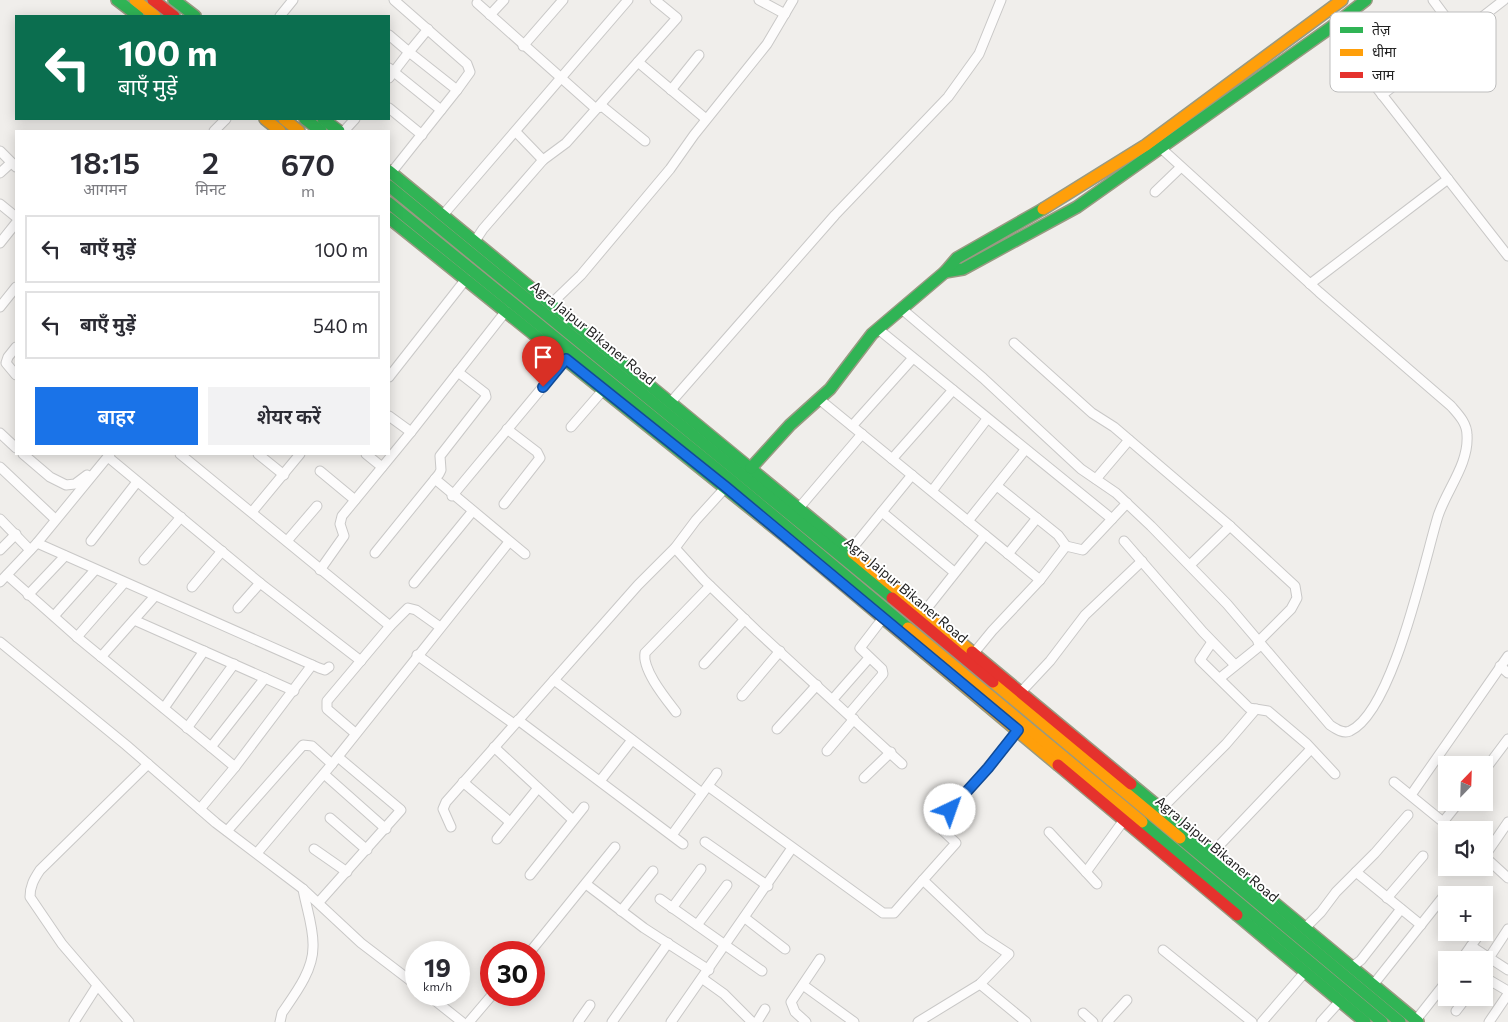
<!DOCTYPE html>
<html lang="hi">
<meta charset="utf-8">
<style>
:root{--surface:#fff;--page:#f2f2f3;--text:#2b2b33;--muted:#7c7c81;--line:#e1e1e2;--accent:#1a73e8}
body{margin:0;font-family:Commissioner,"Noto Sans Devanagari",sans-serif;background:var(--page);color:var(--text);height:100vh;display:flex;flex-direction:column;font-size:19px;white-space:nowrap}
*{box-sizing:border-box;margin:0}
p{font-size:16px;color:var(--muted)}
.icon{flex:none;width:28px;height:28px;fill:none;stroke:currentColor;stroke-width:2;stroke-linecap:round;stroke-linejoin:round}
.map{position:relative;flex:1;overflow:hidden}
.drawer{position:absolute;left:15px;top:130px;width:375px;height:325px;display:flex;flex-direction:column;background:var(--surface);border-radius:0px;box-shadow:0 2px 12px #0003}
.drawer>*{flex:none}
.top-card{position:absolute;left:15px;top:15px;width:375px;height:105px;border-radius:0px;box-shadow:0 2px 12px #0003;background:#0b6e4f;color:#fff;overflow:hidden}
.needle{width:32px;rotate:23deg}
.fabs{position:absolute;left:1438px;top:756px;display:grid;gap:10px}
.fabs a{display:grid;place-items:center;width:55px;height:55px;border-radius:0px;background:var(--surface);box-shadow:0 2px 12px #0003;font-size:25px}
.speed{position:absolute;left:405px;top:941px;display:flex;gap:10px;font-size:25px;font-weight:700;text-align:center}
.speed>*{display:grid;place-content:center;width:65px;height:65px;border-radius:50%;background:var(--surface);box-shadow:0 2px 12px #0003;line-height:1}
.speed small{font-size:12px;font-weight:400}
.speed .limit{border:8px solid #d22;background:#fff;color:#111}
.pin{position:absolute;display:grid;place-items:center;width:42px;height:42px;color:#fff;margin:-51px -21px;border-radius:50% 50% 50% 0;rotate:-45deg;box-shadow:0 0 5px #0007}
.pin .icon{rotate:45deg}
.me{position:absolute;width:55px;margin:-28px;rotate:42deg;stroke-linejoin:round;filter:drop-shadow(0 0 4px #0008)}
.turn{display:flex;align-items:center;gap:18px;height:105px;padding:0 20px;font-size:22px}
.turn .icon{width:65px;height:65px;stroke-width:2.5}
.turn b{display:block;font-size:35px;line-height:42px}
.eta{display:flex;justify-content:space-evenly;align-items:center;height:85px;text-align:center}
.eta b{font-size:30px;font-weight:600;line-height:35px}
.primary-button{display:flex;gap:10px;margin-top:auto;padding:10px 20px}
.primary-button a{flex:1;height:58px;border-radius:0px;background:var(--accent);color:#fff;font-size:20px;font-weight:600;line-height:58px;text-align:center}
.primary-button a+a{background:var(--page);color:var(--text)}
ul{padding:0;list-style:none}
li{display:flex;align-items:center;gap:15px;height:68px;margin:0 10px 8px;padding:0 10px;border:2px solid var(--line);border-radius:0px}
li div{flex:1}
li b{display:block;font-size:19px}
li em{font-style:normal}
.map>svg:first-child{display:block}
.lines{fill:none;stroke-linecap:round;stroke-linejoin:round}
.street-casing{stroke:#c9c8c7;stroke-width:11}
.fast-casing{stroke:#999a82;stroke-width:14}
.slow-casing{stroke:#999a82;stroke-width:14}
.jam-casing{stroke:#999a82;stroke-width:14}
.street{stroke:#fdfcfc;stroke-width:9}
.fast{stroke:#30b455;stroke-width:11}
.slow{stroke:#ff9f0a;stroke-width:11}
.jam{stroke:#e5322d;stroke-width:11}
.route-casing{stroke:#114b97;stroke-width:12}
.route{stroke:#1a73e8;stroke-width:9}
.labels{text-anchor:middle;stroke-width:4;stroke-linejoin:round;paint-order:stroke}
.street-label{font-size:14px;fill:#222;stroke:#fff}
.key{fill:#fff;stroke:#bdbdbd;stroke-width:1}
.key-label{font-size:14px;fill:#222}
</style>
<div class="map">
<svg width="1508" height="1022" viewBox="0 0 1508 1022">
<rect width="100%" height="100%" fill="#f0eeeb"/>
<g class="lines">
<g class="street-casing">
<g id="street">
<path d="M394 0 467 64 470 72 457 90"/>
<path d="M759 0 785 14"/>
<path d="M1433 0 1459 35"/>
<path d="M477 3 595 108 603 107 645 141"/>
<path d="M490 15 504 0"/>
<path d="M280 16 293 0"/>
<path d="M1330 28 1508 256"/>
<path d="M389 35 409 52 428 29"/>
<path d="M523 46 563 0"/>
<path d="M638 62 706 119"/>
<path d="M389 68 441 110"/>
<path d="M389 78 409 52 457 90 391 173"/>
<path d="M671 90 699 55"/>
<path d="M1382 95 1504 0"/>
<path d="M389 108 422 135"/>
<path d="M214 131 226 119"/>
<path d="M344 131 355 119"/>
<path d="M516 132 543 160"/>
<path d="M0 151 16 167"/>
<path d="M0 173 11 163"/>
<path d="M1155 192 1181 167"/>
<path d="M0 204 16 217"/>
<path d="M443 215 628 0"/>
<path d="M475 241 483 229 543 160 566 143 677 18 655 0"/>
<path d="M0 243 16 223"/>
<path d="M1310 284 1448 179"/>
<path d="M552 303 581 275 670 169 694 135 767 44 793 0"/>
<path d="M0 307 16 287"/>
<path d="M903 310 983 378 1081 469 1116 493 1151 526 1227 604 1330 725C1336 729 1343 734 1350 731 1393 711 1424 562 1438 516 1447 489 1469 464 1467 435 1467 423 1458 414 1451 406L1319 292 1162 149"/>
<path d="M878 329 1112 519"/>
<path d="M1014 343 1092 413 1114 427 1230 526 1295 586 1297 598 1291 609 1258 642"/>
<path d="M16 347 8 357 6 363 16 375"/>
<path d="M389 377 466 279"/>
<path d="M819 399 1040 580"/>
<path d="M671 402 835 215 948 97 979 54 1001 0"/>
<path d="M389 416 411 432"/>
<path d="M852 426 913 358"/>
<path d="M571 427 604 389"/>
<path d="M0 433 16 448"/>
<path d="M23 454 50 477 66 485 75 484 87 475"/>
<path d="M180 454 390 626"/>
<path d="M258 454 284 475"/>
<path d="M366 454 382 467"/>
<path d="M108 457 260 583 361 661"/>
<path d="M892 459 953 390"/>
<path d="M0 467 55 519"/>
<path d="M320 471 355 500"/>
<path d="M435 479 525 554"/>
<path d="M1096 479 1129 440"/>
<path d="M997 486 1058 535 1066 546"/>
<path d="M932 491 987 419"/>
<path d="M452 496 566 359"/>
<path d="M504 504 540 458 537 452 507 429"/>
<path d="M799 508 862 434"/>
<path d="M252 512 300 454"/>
<path d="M882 512 954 572"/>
<path d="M0 519 30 550"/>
<path d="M968 521 1025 450"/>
<path d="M91 541 137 482"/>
<path d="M287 541 317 506"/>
<path d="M1124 541 1203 632 1235 665"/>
<path d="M37 543 319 668 325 670 329 667"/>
<path d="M675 548 704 580 758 632 902 764"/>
<path d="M0 550 16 534"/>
<path d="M850 551 912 475"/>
<path d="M375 553 439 474 441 470 440 456 486 397 485 393 458 372"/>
<path d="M1008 554 1037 518"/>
<path d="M144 560 181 517"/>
<path d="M1190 565 1230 526"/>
<path d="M320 570 344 536 340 524 342 516 411 432 506 311"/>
<path d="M7 575 77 637 211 747"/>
<path d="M0 582 37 543 110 454"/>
<path d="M414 583 472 512"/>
<path d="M192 587 222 551"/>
<path d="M28 595 65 556"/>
<path d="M238 608 260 583"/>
<path d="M924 612 985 535"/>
<path d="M54 616 95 570"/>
<path d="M134 620 294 691"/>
<path d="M77 637 124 583"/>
<path d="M0 642 126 745 216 823 303 889 361 943 416 985"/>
<path d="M1212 642 1200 660 1249 708 1268 711 1307 744 1335 774"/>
<path d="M974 653 992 631 1040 580 1066 546 1083 550 1127 503"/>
<path d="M417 655 514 724"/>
<path d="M101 657 155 596"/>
<path d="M704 664 745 619"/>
<path d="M1500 666 1508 673"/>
<path d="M1220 678 1261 645"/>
<path d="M554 680 702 793"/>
<path d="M1021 692 1050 661 1085 615 1142 561"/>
<path d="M742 696 780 651"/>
<path d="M833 699 869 658"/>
<path d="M164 708 204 651"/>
<path d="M676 712C666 699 642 670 645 653L710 586"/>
<path d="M849 714 883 674 882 669 860 648 883 618"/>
<path d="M518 720 683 844"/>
<path d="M187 728 234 664"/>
<path d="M777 729 817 685"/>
<path d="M355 733 327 709V701L390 626 408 608 416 610 440 627"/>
<path d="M494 747 573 820"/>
<path d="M827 751 854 719"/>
<path d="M235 767 312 665"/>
<path d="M1484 771 1508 739"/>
<path d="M324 774 386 829"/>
<path d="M864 778 891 752"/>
<path d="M600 781 632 740"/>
<path d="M463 782 510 822"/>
<path d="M1394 782 1453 830"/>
<path d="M708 786 883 913H894L923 880"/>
<path d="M1411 795 1508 656"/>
<path d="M200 809 235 767 211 747 265 678"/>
<path d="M1161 809 1226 744 1256 709"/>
<path d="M330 818 367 850"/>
<path d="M1443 822 1459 802"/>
<path d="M451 827 443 809 446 802 638 585 675 548 696 520 726 487"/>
<path d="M227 831 303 745 312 746 332 764"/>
<path d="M1049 832 1097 884"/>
<path d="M672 835 717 773"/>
<path d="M497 839 538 788"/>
<path d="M705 842 768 886"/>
<path d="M314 849 347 872"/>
<path d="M1213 852 1311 749"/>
<path d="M257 853 332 764 509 542"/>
<path d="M1484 856 1508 878"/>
<path d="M1484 857 1508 822"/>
<path d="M1086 872 1124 820"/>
<path d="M1356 872 1421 925"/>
<path d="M530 875 584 807"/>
<path d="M586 884 644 928 709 970"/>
<path d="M1387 898 1423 856"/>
<path d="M660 899 762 971"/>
<path d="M319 902 401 810 338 757"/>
<path d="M672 908 701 869"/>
<path d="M621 911 653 871"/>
<path d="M745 918 785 949"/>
<path d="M1484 921 1487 924 1484 929"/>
<path d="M697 925 727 885"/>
<path d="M1305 928 1321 912 1336 892 1375 853 1408 815"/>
<path d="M1471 946 1508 970"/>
<path d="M1163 950 1252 1022"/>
<path d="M530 952 615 847"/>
<path d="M1489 958 1508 929"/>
<path d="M1461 960 1481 932"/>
<path d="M1352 967 1361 960 1401 909"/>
<path d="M1484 977 1508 991"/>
<path d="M703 979 724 994 752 1022"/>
<path d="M980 984 1026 1022"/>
<path d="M803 985 854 1022"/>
<path d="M1373 985 1447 892 1451 895"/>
<path d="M428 995 462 1022"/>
<path d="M1456 1011 1466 998"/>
<path d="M1083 1013 1093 1022"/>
<path d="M1416 1020 1446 982"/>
<path d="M74 1022 97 986"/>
<path d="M129 1022 62 944 30 897C30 886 34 879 40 870L148 764"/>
<path d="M280 1022 282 1013C295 994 313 971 313 947 314 928 306 907 303 889"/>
<path d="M469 1022 492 995"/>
<path d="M578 1022 590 1005"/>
<path d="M612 1022 668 943"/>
<path d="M671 1022 792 848"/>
<path d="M757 1022 765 1009"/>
<path d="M806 1022 795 1012 791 1002 820 959"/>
<path d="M918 1022 980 984 1009 954 983 937 923 880 956 843 938 826 1019 730"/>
<path d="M1107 1022 1127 1000"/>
<path d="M1262 1022 1305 972"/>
<path d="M1321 1022 1340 1001"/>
<path d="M1489 1022 1508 994"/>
</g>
</g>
<g class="fast-casing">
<g id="fast">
<path d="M117 0 138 16"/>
<path d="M174 0 195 16"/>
<path d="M305 119 321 131"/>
<path d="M323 119 339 131"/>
<path d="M389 171 853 553"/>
<path d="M389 186 892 598"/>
<path d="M389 203 732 481 908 628"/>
<path d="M389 218 791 541"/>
<path d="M945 272 963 269 1077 207 1330 28 1366 0"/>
<path d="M751 468 790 425 830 389 872 334 945 272 957 258 1043 209"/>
<path d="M1131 784 1418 1022"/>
<path d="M1142 822 1382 1022"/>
<path d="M1180 838 1400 1022"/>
<path d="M1237 915 1365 1022"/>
</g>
</g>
<g class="slow-casing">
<g id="slow">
<path d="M135 0 155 16"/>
<path d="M265 119 280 131"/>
<path d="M284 119 299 131"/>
<path d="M1043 209 1146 145 1342 0"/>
<path d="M791 541 1058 765"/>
<path d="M853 553 972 652"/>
<path d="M908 628 1142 822"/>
<path d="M993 682 1180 838"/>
</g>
</g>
<g class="jam-casing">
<g id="jam">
<path d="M153 0 174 16"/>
<path d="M892 598 993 682"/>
<path d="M972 652 1131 784"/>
<path d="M1058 765 1237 915"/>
</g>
</g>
<use href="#street" class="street"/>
<use href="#fast" class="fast"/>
<use href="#slow" class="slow"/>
<use href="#jam" class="jam"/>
</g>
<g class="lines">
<g class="route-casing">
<path id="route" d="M543 387 566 359 726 487 1018 730 988 768 950 810"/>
</g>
<use href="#route" class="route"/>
</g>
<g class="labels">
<g class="street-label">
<text transform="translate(593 333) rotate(39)" y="5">Agra Jaipur Bikaner Road</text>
<text transform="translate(906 590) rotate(40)" y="5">Agra Jaipur Bikaner Road</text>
<text transform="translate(1217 849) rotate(40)" y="5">Agra Jaipur Bikaner Road</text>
</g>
</g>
<rect x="1330" y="12" width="166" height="80" rx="8" class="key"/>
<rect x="1340" y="27" width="23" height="6" fill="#30b455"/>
<rect x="1340" y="49" width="23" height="7" fill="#ff9f0a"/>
<rect x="1340" y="72" width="23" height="6" fill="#e5322d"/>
<g class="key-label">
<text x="1372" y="35">तेज़</text>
<text x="1372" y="57">धीमा</text>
<text x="1372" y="80">जाम</text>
</g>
</svg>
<div class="fabs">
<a><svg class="needle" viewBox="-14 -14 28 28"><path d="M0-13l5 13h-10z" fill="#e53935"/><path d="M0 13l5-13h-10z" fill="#7c7c81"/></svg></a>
<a><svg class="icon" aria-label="sound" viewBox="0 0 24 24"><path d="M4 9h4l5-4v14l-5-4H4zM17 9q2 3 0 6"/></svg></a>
<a>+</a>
<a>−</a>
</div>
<div class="speed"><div>19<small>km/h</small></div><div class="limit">30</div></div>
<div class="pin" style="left:543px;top:387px;background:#d93025"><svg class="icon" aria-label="arrive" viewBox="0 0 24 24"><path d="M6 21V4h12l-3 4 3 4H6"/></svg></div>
<svg class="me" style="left:950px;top:810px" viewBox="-20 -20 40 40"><circle r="19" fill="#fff"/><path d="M0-13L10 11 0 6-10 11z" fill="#1a73e8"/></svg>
<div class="top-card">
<div class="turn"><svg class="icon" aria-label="left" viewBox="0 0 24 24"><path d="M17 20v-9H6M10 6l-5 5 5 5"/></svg><div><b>100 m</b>बाएँ मुड़ें</div></div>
</div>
<section class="drawer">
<div class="eta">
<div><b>18:15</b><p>आगमन</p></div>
<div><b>2</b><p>मिनट</p></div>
<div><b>670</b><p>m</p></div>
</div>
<ul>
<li><svg class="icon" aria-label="left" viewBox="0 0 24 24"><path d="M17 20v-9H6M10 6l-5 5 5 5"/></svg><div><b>बाएँ मुड़ें</b></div><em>100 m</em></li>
<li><svg class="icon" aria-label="left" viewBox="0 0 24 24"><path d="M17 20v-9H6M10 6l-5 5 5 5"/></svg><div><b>बाएँ मुड़ें</b></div><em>540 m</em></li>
</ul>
<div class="primary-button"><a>बाहर</a><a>शेयर करें</a></div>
</section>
</div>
